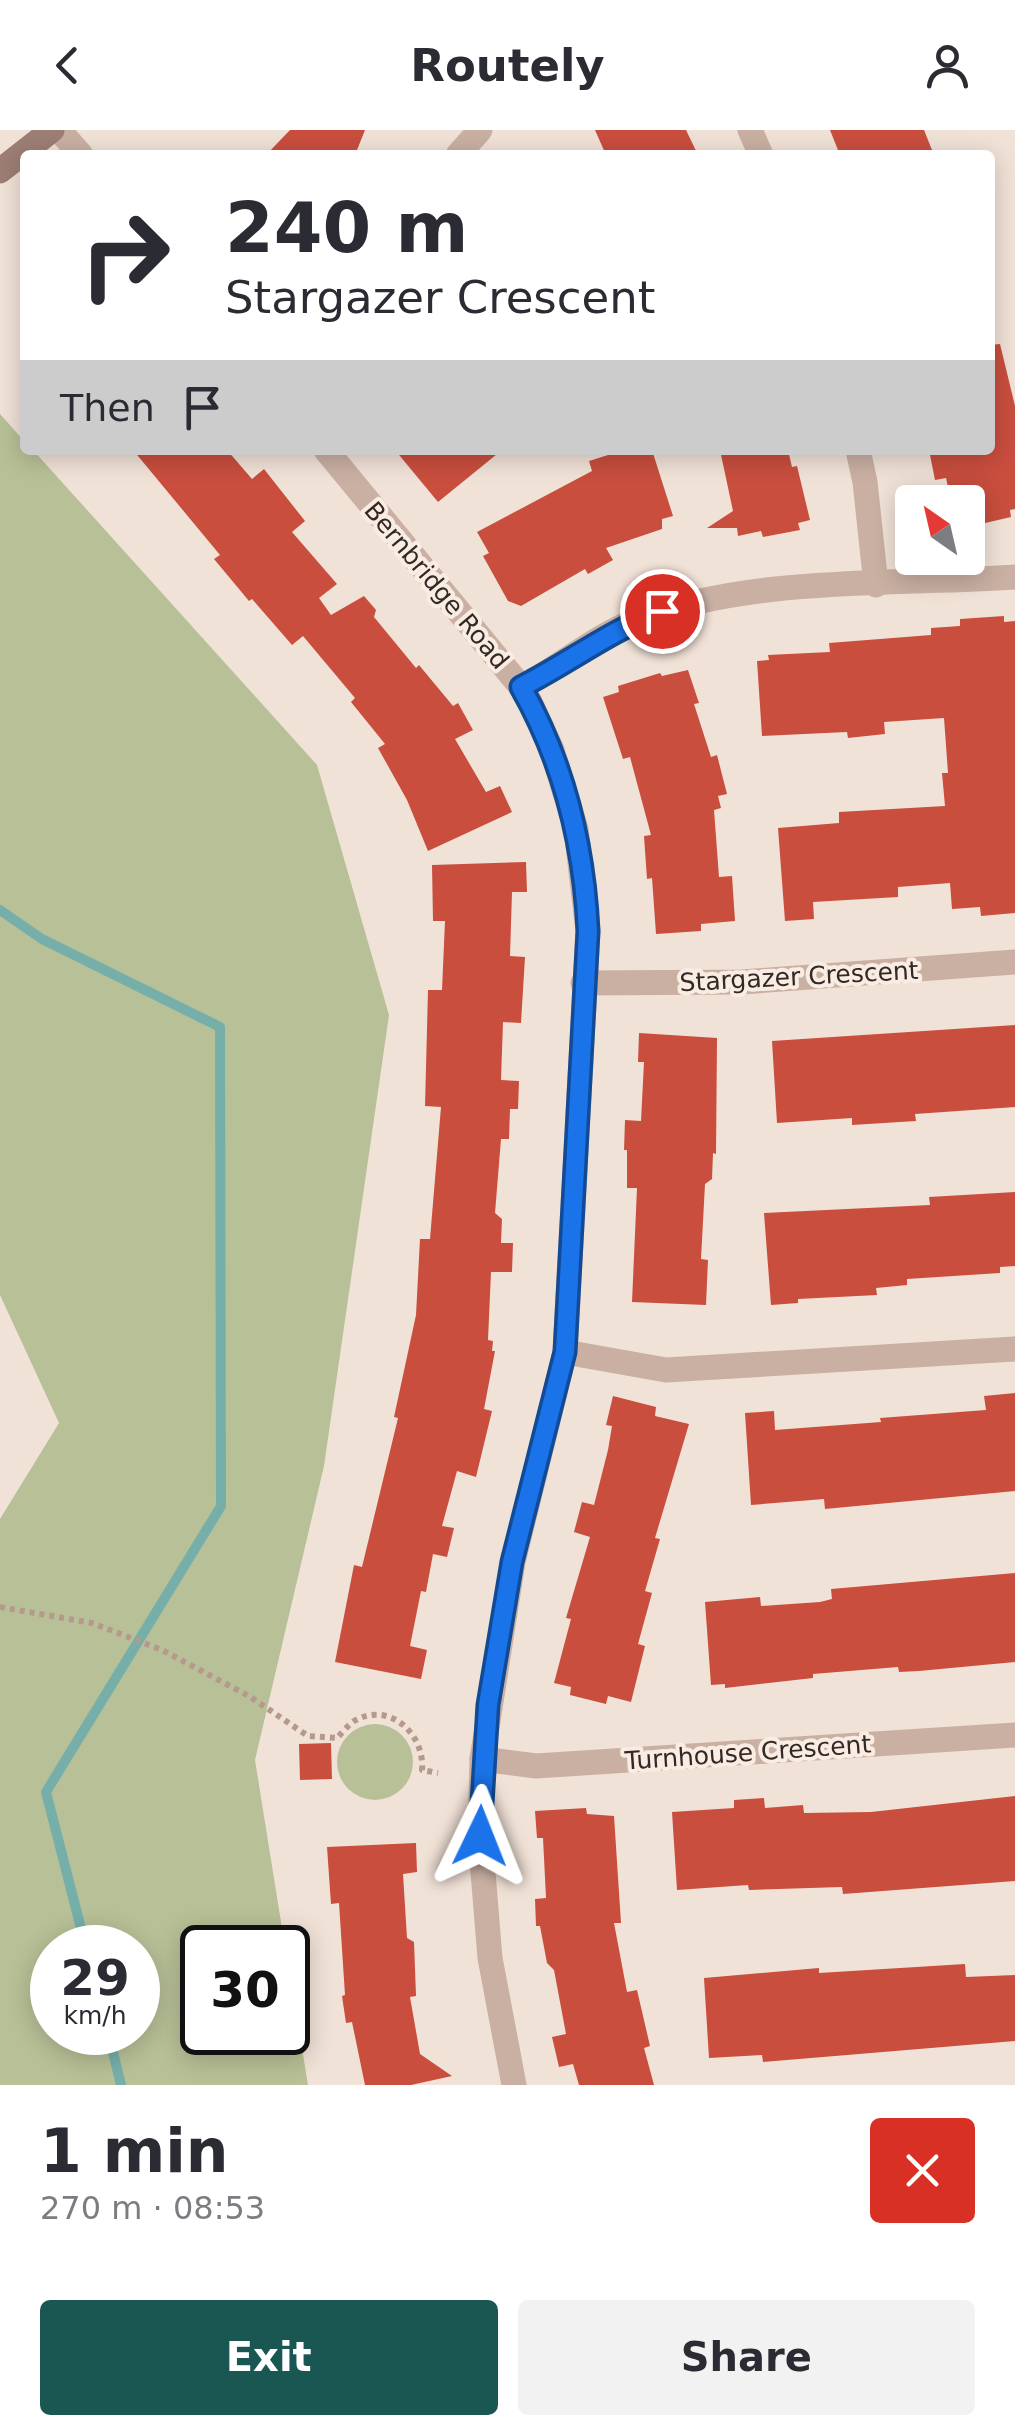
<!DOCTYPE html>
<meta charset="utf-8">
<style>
:root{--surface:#fff;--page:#f2f2f3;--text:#2b2b33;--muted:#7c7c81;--accent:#1a5652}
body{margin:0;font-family:"DejaVu Sans",sans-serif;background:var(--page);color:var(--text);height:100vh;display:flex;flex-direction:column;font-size:38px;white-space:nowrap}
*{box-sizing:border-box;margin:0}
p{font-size:32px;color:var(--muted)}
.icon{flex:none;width:55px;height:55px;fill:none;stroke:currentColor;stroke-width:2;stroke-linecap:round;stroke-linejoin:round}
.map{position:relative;height:1955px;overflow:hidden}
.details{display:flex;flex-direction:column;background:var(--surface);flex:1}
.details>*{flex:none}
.guide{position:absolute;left:20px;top:20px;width:975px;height:305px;border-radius:10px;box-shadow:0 5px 25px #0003;background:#fff;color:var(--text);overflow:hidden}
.needle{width:65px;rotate:326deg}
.controls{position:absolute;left:895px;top:355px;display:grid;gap:20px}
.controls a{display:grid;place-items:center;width:90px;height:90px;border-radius:10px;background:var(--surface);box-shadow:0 5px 25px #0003;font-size:50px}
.speed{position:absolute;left:30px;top:1795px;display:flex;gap:20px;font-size:50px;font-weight:700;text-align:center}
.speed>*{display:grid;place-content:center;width:130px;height:130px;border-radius:50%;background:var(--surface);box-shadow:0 5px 25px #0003;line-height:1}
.speed small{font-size:25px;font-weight:400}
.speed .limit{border:5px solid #111;border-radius:15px;background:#fff;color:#111}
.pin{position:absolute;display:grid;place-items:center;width:85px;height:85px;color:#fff;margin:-42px;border:5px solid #fff;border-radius:50%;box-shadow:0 2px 10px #0007}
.me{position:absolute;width:110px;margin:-55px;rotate:2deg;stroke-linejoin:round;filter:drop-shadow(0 0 8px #0008)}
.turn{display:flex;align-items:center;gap:35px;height:210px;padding:0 40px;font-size:45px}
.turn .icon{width:130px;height:130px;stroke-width:2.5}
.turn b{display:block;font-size:70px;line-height:85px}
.then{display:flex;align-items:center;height:95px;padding:0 40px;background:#0003;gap:20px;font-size:38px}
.round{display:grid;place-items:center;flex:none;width:105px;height:105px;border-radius:10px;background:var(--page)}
.overview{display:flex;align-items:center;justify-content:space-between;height:170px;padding:0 40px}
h1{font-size:60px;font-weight:800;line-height:75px}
.button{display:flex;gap:20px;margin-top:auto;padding:20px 40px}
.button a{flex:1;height:115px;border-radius:10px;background:var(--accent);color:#fff;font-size:40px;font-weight:800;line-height:115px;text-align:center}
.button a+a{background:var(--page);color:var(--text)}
header{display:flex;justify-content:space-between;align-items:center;height:130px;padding:0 40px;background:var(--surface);font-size:45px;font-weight:800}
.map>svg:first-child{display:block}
.green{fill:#b8c097;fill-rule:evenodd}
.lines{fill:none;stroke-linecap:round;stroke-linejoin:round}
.stream{stroke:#76afaa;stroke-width:10}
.building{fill:#c94e3e}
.path{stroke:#b5998d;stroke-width:6;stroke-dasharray:5 5;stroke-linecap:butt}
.street{stroke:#c9b0a3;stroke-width:25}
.secondary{stroke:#9d7e75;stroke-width:25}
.route-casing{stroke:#114b97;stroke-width:25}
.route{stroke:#1a73e8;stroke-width:18}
.labels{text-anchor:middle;stroke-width:8;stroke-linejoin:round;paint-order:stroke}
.street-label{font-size:25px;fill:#342825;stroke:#f9ece3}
</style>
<header><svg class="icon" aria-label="back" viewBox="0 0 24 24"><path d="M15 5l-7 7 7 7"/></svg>Routely<svg class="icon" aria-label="person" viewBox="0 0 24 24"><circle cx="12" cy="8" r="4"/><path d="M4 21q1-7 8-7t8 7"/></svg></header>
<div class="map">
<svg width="1015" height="1955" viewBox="0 0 1015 1955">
<rect width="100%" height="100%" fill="#f1e2d7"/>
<g class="green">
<path d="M0 284 25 312V320H33L317 635 389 885 324 1336 255 1630 285 1817 202 1818V1902H288V1831L308 1955H0V1389L59 1293 0 1165ZM52 1818H138V1902H52Z"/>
<circle cx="375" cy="1632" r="38"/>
</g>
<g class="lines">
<g class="stream">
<path d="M0 780 42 809 220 897 221 1376 46 1662 86 1818"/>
<path d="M108 1902 121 1955"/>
</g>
</g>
<g class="building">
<path d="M290 0H365L355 25H266Z"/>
<path d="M595 0H686L698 25H606Z"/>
<path d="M830 0H924L934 25H840Z"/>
<path d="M1000 214 1015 276V379L1010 380 1011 387 968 397V369L951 371 946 348 935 350 929 320H990V215Z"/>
<path d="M133 320H227L252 349 264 339 305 391 292 402 337 454 319 468 331 485 364 466 376 480 374 487 416 538 419 535 453 576 458 573 473 600 455 609 486 662 500 656 512 682 428 721 407 670 378 618 385 614 351 572 355 568 303 506 292 515 252 469 249 471 214 429 220 425Z"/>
<path d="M395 320H502L438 372Z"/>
<path d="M624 320H652L673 386 662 389V399L606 418 613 430 588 444 585 439 521 476 508 471 483 426 489 423 477 402 592 341 589 331Z"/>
<path d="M720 320H788L792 337 797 336 810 390 798 393 800 400 763 407 761 401 738 406 737 398H707L733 381Z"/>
<path d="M1004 486V492L1015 491V783L981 786 980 777 952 779 950 753 898 757V767L813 772 814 789 785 791 778 698 839 693V682L945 676 942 643H948L944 588 884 592 885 604 848 608 847 602 762 606 757 531 769 530 768 525 830 522 829 513 931 505V498L960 496V489Z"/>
<path d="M688 540 699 573 694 574 711 627 717 625 727 664 718 666 721 678 714 680 719 747 732 746 735 791 701 794V801L656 804 652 748 647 749 644 706 651 705 630 627 623 629 603 567 619 562 618 556 660 543 662 546Z"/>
<path d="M526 732 527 762H512L510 826 525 827 521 893 503 892 501 950 519 951 518 979H510L509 1009H501L495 1083 502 1089 501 1113H513L512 1142H491L488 1210 493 1211 492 1221H495L484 1279 492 1281 476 1347 457 1341 442 1396 454 1398 447 1427 433 1424 426 1462 421 1461 410 1516 427 1520 421 1549 335 1532 354 1435 362 1437 398 1288 394 1287 416 1185 420 1109H430L441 977 425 976 428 860H442L445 791H433L432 735Z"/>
<path d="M1015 895V977L915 984 916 991 852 995V988L777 993 772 911Z"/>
<path d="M639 903 717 908 716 1024 713 1023 712 1049 705 1054 701 1129 708 1130 706 1175 632 1172 637 1058H627V1020H624L625 990 641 991 644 932H638Z"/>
<path d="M1015 1062V1136L1000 1137V1143L907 1149V1155L876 1158 877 1165 798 1169V1173L771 1175 764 1083 930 1075 929 1067Z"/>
<path d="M1015 1263V1361L825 1379 824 1369 751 1375 745 1283 774 1281 775 1300 881 1292 880 1288 986 1280 984 1266Z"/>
<path d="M613 1266 656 1277 655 1286 689 1294 655 1408 660 1409 645 1461 652 1463 638 1514 645 1516 631 1572 608 1566 606 1574 570 1565 571 1557 554 1553 571 1489 566 1488 590 1407 574 1402 582 1372 594 1375 608 1320 612 1296 606 1295Z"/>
<path d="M1015 1443V1532L919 1541 899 1542 898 1537 813 1544V1548L725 1558V1554L711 1555 705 1472 760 1467 761 1476 820 1472 832 1469 831 1459Z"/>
<path d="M331 1613 332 1649 300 1650 299 1614Z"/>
<path d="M1015 1666V1751L843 1764 842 1757 749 1760 748 1755 677 1760 672 1682 734 1678V1670L764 1668 765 1678 803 1675 804 1683 871 1682Z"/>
<path d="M586 1678 587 1684 614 1686 621 1793H614L627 1862 637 1860 650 1916 644 1918 654 1955H579L573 1934 559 1937 552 1907 566 1904 554 1840 547 1833 540 1796H536L535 1769 546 1768 543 1708H537L535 1681Z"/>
<path d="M416 1713 417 1742 403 1744 407 1808 414 1812 416 1866 410 1867 420 1924 452 1946 411 1955H365L352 1892 346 1893 342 1866 345 1865 339 1773 331 1774 327 1717Z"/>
<path d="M965 1834 966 1847 1015 1845V1911L763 1932 762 1925 709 1928 704 1848 819 1838V1843Z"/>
</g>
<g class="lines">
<path class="path" d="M0 1477 92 1493 162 1520 249 1566 308 1606 337 1608C342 1603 348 1595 354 1591 390 1570 425 1605 422 1640L438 1643"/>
<g class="street">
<path d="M59 0 81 25"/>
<path d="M750 0 761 25"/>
<path d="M458 25 480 0"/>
<path d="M326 320 521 557 530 572 552 620 576 699 588 801 565 1222 513 1432 482 1629 480 1706 490 1828 514 1955"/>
<path d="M858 320 865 352 876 455"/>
<path d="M521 557C560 537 594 507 634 491 747 446 894 455 1015 447"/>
<path d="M583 853 742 852 1015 832"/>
<path d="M565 1222 666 1240 1015 1219"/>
<path d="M482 1629 536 1636 1015 1605"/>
</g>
<path class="secondary" d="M0 41 52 0"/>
</g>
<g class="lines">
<g class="route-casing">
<path id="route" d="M480 1706 488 1575 512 1432 565 1222 588 801C584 715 564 633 521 557 570 532 611 500 662 481"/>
</g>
<use href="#route" class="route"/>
</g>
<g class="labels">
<g class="street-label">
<text transform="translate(437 455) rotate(50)" y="9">Bernbridge Road</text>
<text transform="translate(799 846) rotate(-3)" y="9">Stargazer Crescent</text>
<text transform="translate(748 1622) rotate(-4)" y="9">Turnhouse Crescent</text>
</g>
</g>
</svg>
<div class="controls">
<a><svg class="needle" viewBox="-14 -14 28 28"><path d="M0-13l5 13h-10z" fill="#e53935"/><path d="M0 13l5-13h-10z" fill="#7c7c81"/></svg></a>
</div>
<div class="speed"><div>29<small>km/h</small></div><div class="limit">30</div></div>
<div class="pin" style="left:662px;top:481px;background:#d93025"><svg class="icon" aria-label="arrive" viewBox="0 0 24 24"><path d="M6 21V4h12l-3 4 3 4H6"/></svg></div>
<svg class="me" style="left:480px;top:1706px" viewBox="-20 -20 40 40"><path d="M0-17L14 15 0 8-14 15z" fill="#1a73e8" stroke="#fff" stroke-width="4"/></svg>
<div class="guide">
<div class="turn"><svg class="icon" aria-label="right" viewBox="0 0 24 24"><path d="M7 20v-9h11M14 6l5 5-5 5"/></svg><div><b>240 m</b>Stargazer Crescent</div></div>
<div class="then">Then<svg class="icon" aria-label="arrive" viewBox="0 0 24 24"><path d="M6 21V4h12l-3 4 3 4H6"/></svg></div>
</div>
</div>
<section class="details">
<div class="overview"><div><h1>1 min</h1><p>270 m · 08:53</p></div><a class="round" style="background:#d93025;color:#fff"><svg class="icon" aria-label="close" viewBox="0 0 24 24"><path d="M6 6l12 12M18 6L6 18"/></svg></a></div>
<div class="button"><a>Exit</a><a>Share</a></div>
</section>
